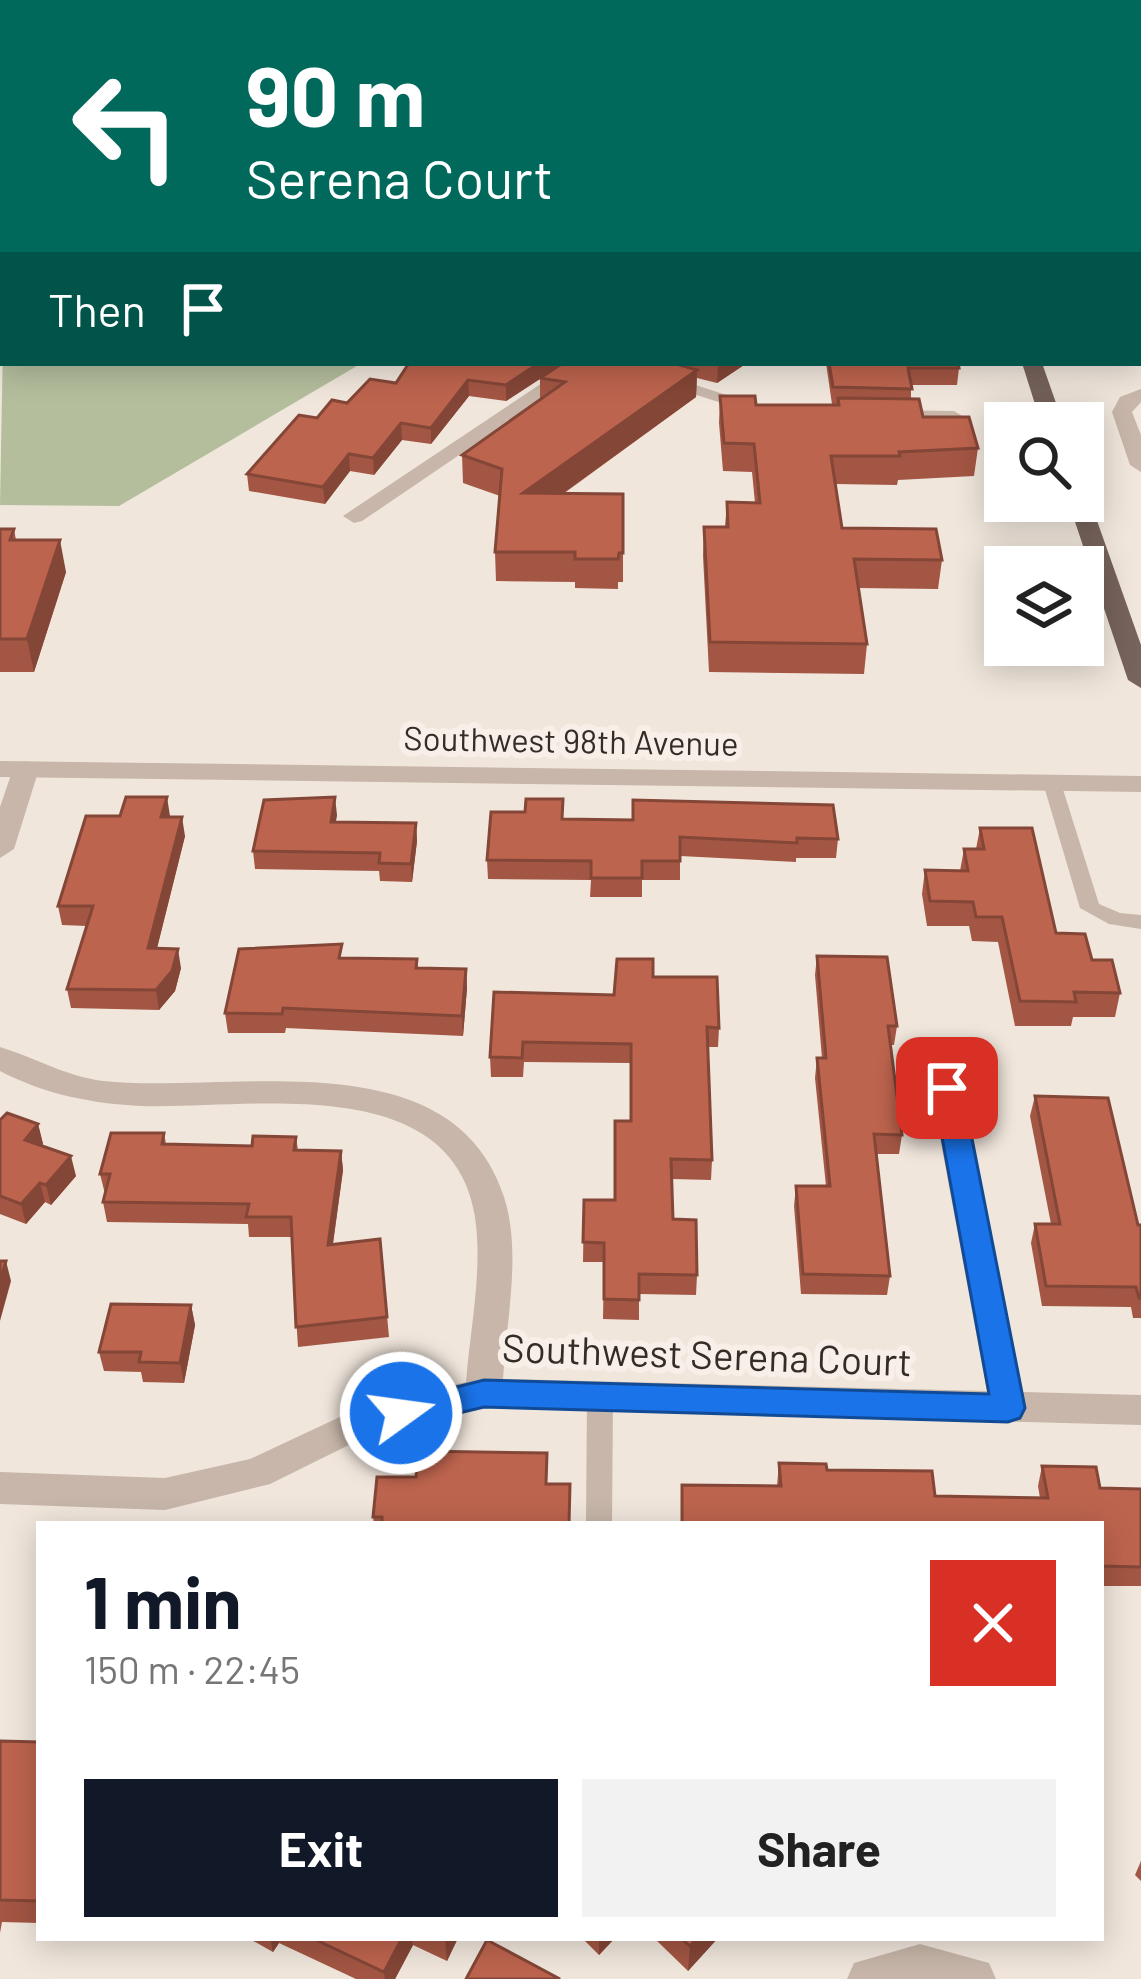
<!DOCTYPE html>
<meta charset="utf-8">
<style>
:root{--surface:#fff;--page:#f2f2f2;--text:#222;--muted:#767676;--accent:#111827}
body{margin:0;font-family:Barlow,sans-serif;background:var(--page);color:var(--text);height:100vh;display:flex;flex-direction:column;font-size:45px;white-space:nowrap}
*{box-sizing:border-box;margin:0}
p{font-size:39px;color:var(--muted)}
.icon{flex:none;width:66px;height:66px;fill:none;stroke:currentColor;stroke-width:2;stroke-linecap:round;stroke-linejoin:round}
.map{position:relative;flex:1;overflow:hidden}
.drawer{position:absolute;left:36px;top:1521px;width:1068px;height:420px;display:flex;flex-direction:column;background:var(--surface);border-radius:0px;box-shadow:0 6px 30px #0003}
.drawer>*{flex:none}
.guide{position:absolute;left:0px;top:0px;width:1143px;height:366px;box-shadow:0 6px 30px #0003;background:#00695c;color:#fff;overflow:hidden}
.tools{position:absolute;left:984px;top:402px;display:grid;gap:24px}
.tools a{display:grid;place-items:center;width:120px;height:120px;border-radius:0px;background:var(--surface);box-shadow:0 6px 30px #0003;font-size:60px}
.pin{position:absolute;display:grid;place-items:center;width:102px;height:102px;color:#fff;margin:-51px;border-radius:24px;box-shadow:0 6px 18px #0006}
.me{position:absolute;width:132px;margin:-66px;rotate:76deg;stroke-linejoin:round;filter:drop-shadow(0 0 9px #0008)}
.turn{display:flex;align-items:center;gap:42px;height:252px;padding:0 48px;font-size:54px}
.turn .icon{width:156px;height:156px;stroke-width:2.5}
.turn b{display:block;font-size:84px;line-height:102px}
.then{display:flex;align-items:center;height:114px;padding:0 48px;background:#0003;gap:24px;font-size:45px}
.round{display:grid;place-items:center;flex:none;width:126px;height:126px;border-radius:0px;background:var(--page)}
.overview{display:flex;align-items:center;justify-content:space-between;height:204px;padding:0 48px}
h1{font-size:72px;font-weight:700;line-height:90px;color:var(--accent)}
.action{display:flex;gap:24px;margin-top:auto;padding:24px 48px}
.action a{flex:1;height:138px;border-radius:0px;background:var(--accent);color:#fff;font-size:48px;font-weight:700;line-height:138px;text-align:center}
.action a+a{background:var(--page);color:var(--text)}
.map>svg:first-child{display:block}
.green{fill:#b4be9d}
.lines{fill:none;stroke-linecap:round;stroke-linejoin:round}
.service{fill:#c7b6a9;fill-rule:evenodd}
.minor{fill:#c7b6a9;fill-rule:evenodd}
.tertiary{fill:#c7b6a9;fill-rule:evenodd}
.primary{fill:#76635b;fill-rule:evenodd}
.wall{fill:#a35643}
.shaded-wall{fill:#844637}
.building{fill:#bd644e;stroke:#844637;stroke-width:3}
.route{fill:#1a73e8;stroke:#114b97;stroke-width:3}
.labels{text-anchor:middle;stroke-width:12;stroke-linejoin:round;paint-order:stroke}
.street-label{font-size:33px;fill:#352c28;stroke:#f8f0e8}
.near-street-label{font-size:39px;fill:#352c28;stroke:#f8f0e8}
</style>
<div class="map">
<svg width="1141" height="1979" viewBox="0 0 1141 1979">
<rect width="100%" height="100%" fill="#f0e6dc"/>
<path class="green" d="M3 342V363H362L119 506 0 505Z"/>
<g class="lines">
<g class="service">
<path d="M1052 777 1061 783 1099 904 1120 913 1141 915V929L1109 924 1080 908 1043 783Z"/>
<path d="M600 1386 609 1389 613 1396 612 1524H586L587 1396 591 1389Z"/>
</g>
<g class="minor">
<path d="M596 363H627L767 408 750 412Z"/>
<path d="M563 369 580 373 362 521 354 523 343 516Z"/>
<path d="M1141 389V402L1132 412 1141 435V472L1130 465 1112 412 1120 397Z"/>
<path d="M954 411 964 417 961 421 882 422 872 416 882 410Z"/>
<path d="M26 761 39 769 14 849 0 858V807L13 769Z"/>
<path d="M0 1047C36 1058 65 1076 103 1081 227 1095 452 1035 504 1197 522 1253 506 1321 503 1379L987 1391 931 1089 936 1081H958L1023 1392 1141 1395V1425L484 1408 367 1436 270 1484 165 1510 0 1504V1472L165 1478 250 1459 359 1408 466 1382C470 1329 483 1271 475 1217 452 1068 245 1110 142 1106 93 1104 44 1094 0 1071Z"/>
<path d="M920 1944 989 1963 996 1979H847L854 1963Z"/>
</g>
<g class="tertiary">
<path d="M1141 2V10H1140V3H1135Z"/>
<path d="M0 761 1141 776V792L0 777Z"/>
</g>
<g class="primary">
<path d="M901 0H915L917 3H903Z"/>
<path d="M1022 363H1042L1063 423H1041Z"/>
<path d="M1083 495 1090 501 1141 645V688L1128 680 1068 501H1083Z"/>
</g>
</g>
<g class="wall">
<path d="M409 363H747L717 383 697 378 696 397 563 494H623V582H618V589L575 588V582L496 581 495 552 500 496 463 483 462 455 540 400V379L506 401 469 396 431 444 402 440 374 475 350 471 325 504 249 491 247 474 317 418 347 403 396 383Z"/>
<path d="M826 363H958L959 368 957 385H911V399L923 417 978 448 974 476 898 480 897 485 835 484 842 528 942 560 938 589 858 588 867 644 864 674 709 672 703 556 704 527H725L727 502 755 503 752 472 723 471 719 423 720 396 756 405H837L832 404Z"/>
<path d="M0 529H14L16 540 66 572 34 672H0Z"/>
<path d="M525 812 563 819 838 839 836 858H796V862L680 856V880H642V897H590L591 880 488 879 487 860Z"/>
<path d="M337 815 335 822 416 823 417 841 412 882 380 881 379 871 255 869 253 851Z"/>
<path d="M170 817 185 836 157 948 181 968 175 991 159 1010 71 1008 67 989 87 926 62 925 58 906Z"/>
<path d="M980 828 1056 933 1092 960 1120 993 1115 1017H1073L1071 1026H1015L998 942 972 941 969 926H927L922 894 925 870 960 871 964 849H976Z"/>
<path d="M817 956 897 1026 894 1045H890L902 1135 899 1154H876L890 1276 887 1295 801 1294 794 1206 796 1186H826L815 1078 817 1058H822L815 975Z"/>
<path d="M343 958 417 959 418 968 466 969 467 988 463 1036 286 1028 285 1033H228L225 1013Z"/>
<path d="M653 977 719 1028 718 1047H708L712 1160 711 1180 672 1179 673 1219 697 1275 696 1295 639 1294V1320L603 1319 604 1262H583L584 1200H614L631 1121 630 1063 524 1062 523 1077H491L490 1057Z"/>
<path d="M1035 1096 1138 1225H1141V1318H1133L1131 1307 1042 1306 1031 1243 1035 1224H1051L1030 1116Z"/>
<path d="M0 1120 38 1124 43 1144 41 1146 76 1176 51 1205 45 1202 26 1224 0 1214Z"/>
<path d="M164 1133 166 1144 252 1146 296 1137 298 1150 341 1151 343 1170 333 1244 380 1239 389 1337 298 1347 291 1237H249L248 1224 107 1222 103 1202 105 1194 100 1174Z"/>
<path d="M191 1305 195 1325 184 1383 143 1382 141 1372 104 1371 99 1352Z"/>
<path d="M779 1463 827 1470 935 1496 1040 1498 1038 1486 1042 1466 1100 1488 1141 1489V1586H1101V1524H681L682 1485 777 1486Z"/>
<path d="M547 1484 569 1524H374L373 1517Z"/>
<path d="M0 1741 39 1742V1923L2 1922 0 1933Z"/>
<path d="M1141 1861V1881L1135 1875Z"/>
<path d="M248 1938H458L447 1961 413 1945 395 1979H356L279 1943 273 1952Z"/>
<path d="M582 1938H615L599 1955Z"/>
<path d="M654 1938H718L688 1971Z"/>
</g>
<g class="shaded-wall">
<path d="M3 312V329L0 331V313Z"/>
<path d="M539 363H564L506 401V385Z"/>
<path d="M724 363H747L717 383 718 367Z"/>
<path d="M697 370 696 397 523 522V493Z"/>
<path d="M468 380 469 396 431 444V428Z"/>
<path d="M401 423 402 440 374 475 373 458Z"/>
<path d="M349 454 350 471 325 504 323 487Z"/>
<path d="M60 540 66 572 34 672 27 639Z"/>
<path d="M167 797 170 816 161 817Z"/>
<path d="M335 797 337 815 333 840 331 822Z"/>
<path d="M182 817 185 836 152 968 148 948Z"/>
<path d="M416 823 417 841 412 882 411 864Z"/>
<path d="M178 949 181 968 175 991 159 1010 156 990Z"/>
<path d="M466 969 467 988 463 1036 462 1016Z"/>
<path d="M38 1124 43 1144 29 1159 25 1140Z"/>
<path d="M341 1151 343 1170 330 1264 328 1245Z"/>
<path d="M71 1156 76 1176 51 1205 46 1185Z"/>
<path d="M40 1183 45 1202 26 1224 21 1204Z"/>
<path d="M6 1261 11 1281 0 1321V1281Z"/>
<path d="M191 1305 195 1325 184 1383 180 1363Z"/>
<path d="M270 1938H278L279 1943 273 1952Z"/>
<path d="M402 1938H412L413 1945 395 1979H385L384 1972Z"/>
<path d="M445 1938H458L447 1961Z"/>
<path d="M599 1938H615L599 1955Z"/>
<path d="M697 1938H718L688 1971 690 1946Z"/>
</g>
<g class="building">
<path d="M0 0H858L861 3H3V27H0Z"/>
<path d="M1140 98 1141 100V192L1140 190Z"/>
<rect x="0" y="144" width="3" height="31"/>
<path d="M0 191H3V252L0 251Z"/>
<rect x="1140" y="256" width="1" height="81"/>
<path d="M0 266 3 267V312L0 313Z"/>
<path d="M409 363H539L506 385 468 380 431 428 401 423 373 458 349 454 323 487 247 474 299 415 317 418 332 400 347 403 370 379 396 383Z"/>
<path d="M563 363H673L697 370 523 493 623 494V553H619L618 559H575V552H495L502 469 462 455 565 382 540 378Z"/>
<path d="M829 363H958L959 368H908L912 389 833 387Z"/>
<path d="M720 396H755L756 405H839L838 398 919 399 923 417H969L978 448 899 452 900 456H831L842 528 936 529 942 560 854 559 867 644 710 642 704 527H728L727 502 760 503 754 444 724 443Z"/>
<path d="M0 529H14L10 540H60L27 639H0Z"/>
<path d="M126 797H167L161 817H182L148 948 178 949 172 971 156 990 67 989 93 906H58L86 816H120Z"/>
<path d="M335 797 331 822 416 823 411 864 379 863 380 853 253 851 264 800Z"/>
<path d="M526 799H563L562 819 633 820V800L833 805 838 839 797 838V843L680 837V861H642V878H591V861L487 860 491 812H525Z"/>
<path d="M980 828H1032L1056 933 1085 934 1092 960H1112L1120 993 1074 992 1076 1002 1020 1001 1002 917H976L973 902 930 901 925 870 968 871 964 849H984Z"/>
<path d="M342 944 339 958 417 959 416 968 466 969 462 1016 283 1008 282 1014 225 1013 239 949Z"/>
<path d="M817 956 887 957 897 1026H888L902 1135 874 1134 890 1276 803 1274 796 1186H830L817 1058H826Z"/>
<path d="M617 959H653V977H717L719 1028 707 1027 712 1160 671 1159 673 1219 696 1220 697 1275 639 1274V1300L604 1299V1243L583 1242 584 1200H615V1121H631V1044L523 1042 522 1058 490 1057 494 992 614 995Z"/>
<path d="M1035 1096 1108 1098 1138 1225H1141V1298H1139L1136 1287 1046 1286 1035 1224H1060Z"/>
<path d="M7 1113 38 1124 25 1140 71 1156 46 1185 40 1183 21 1204 0 1196V1120Z"/>
<path d="M111 1133H164L162 1144 252 1146 253 1136 296 1137 294 1150 341 1151 328 1245 380 1239 387 1317 296 1327 291 1217H246L249 1204 103 1202 110 1174H100Z"/>
<path d="M0 1261H6L0 1281Z"/>
<path d="M111 1304 191 1305 180 1363 139 1362 141 1352H99Z"/>
<path d="M418 1451 547 1453 546 1484H570L569 1524H382V1517H373L377 1477H416Z"/>
<path d="M779 1463 826 1464 827 1470 932 1471 935 1496 1048 1498 1042 1466 1096 1467 1100 1488 1141 1489V1567L1101 1566V1524H682V1485L781 1486Z"/>
<path d="M0 1741 39 1742V1901L0 1900Z"/>
<path d="M312 1938H402L384 1972Z"/>
<path d="M681 1938H697L690 1946Z"/>
<path d="M487 1940 560 1979H466Z"/>
</g>
<path class="route" d="M947 1078 962 1088 1025 1408 1020 1418 1008 1422 484 1407 401 1427 389 1423 384 1413 389 1404 484 1380 989 1394 933 1088Z"/>
<g class="labels">
<g class="street-label">
<text transform="translate(571 741) rotate(1)" y="12">Southwest 98th Avenue</text>
</g>
<g class="near-street-label">
<text transform="translate(707 1355) rotate(2)" y="14">Southwest Serena Court</text>
</g>
</g>
</svg>
<div class="tools">
<a><svg class="icon" aria-label="search" viewBox="0 0 24 24"><circle cx="10" cy="10" r="6"/><path d="M15 15l6 6"/></svg></a>
<a><svg class="icon" aria-label="layers" viewBox="0 0 24 24"><path d="M12 4l9 5-9 5-9-5zM3 14l9 5 9-5"/></svg></a>
</div>
<div class="pin" style="left:947px;top:1088px;background:#d93025"><svg class="icon" aria-label="arrive" viewBox="0 0 24 24"><path d="M6 21V4h12l-3 4 3 4H6"/></svg></div>
<svg class="me" style="left:401px;top:1413px" viewBox="-20 -20 40 40"><circle r="17" fill="#1a73e8" stroke="#fff" stroke-width="3"/><path d="M0-11L8 9 0 5-8 9z" fill="#fff"/></svg>
<div class="guide">
<div class="turn"><svg class="icon" aria-label="left" viewBox="0 0 24 24"><path d="M17 20v-9H6M10 6l-5 5 5 5"/></svg><div><b>90 m</b>Serena Court</div></div>
<div class="then">Then<svg class="icon" aria-label="arrive" viewBox="0 0 24 24"><path d="M6 21V4h12l-3 4 3 4H6"/></svg></div>
</div>
<section class="drawer">
<div class="overview"><div><h1>1 min</h1><p>150 m · 22:45</p></div><a class="round" style="background:#d93025;color:#fff"><svg class="icon" aria-label="close" viewBox="0 0 24 24"><path d="M6 6l12 12M18 6L6 18"/></svg></a></div>
<div class="action"><a>Exit</a><a>Share</a></div>
</section>
</div>
